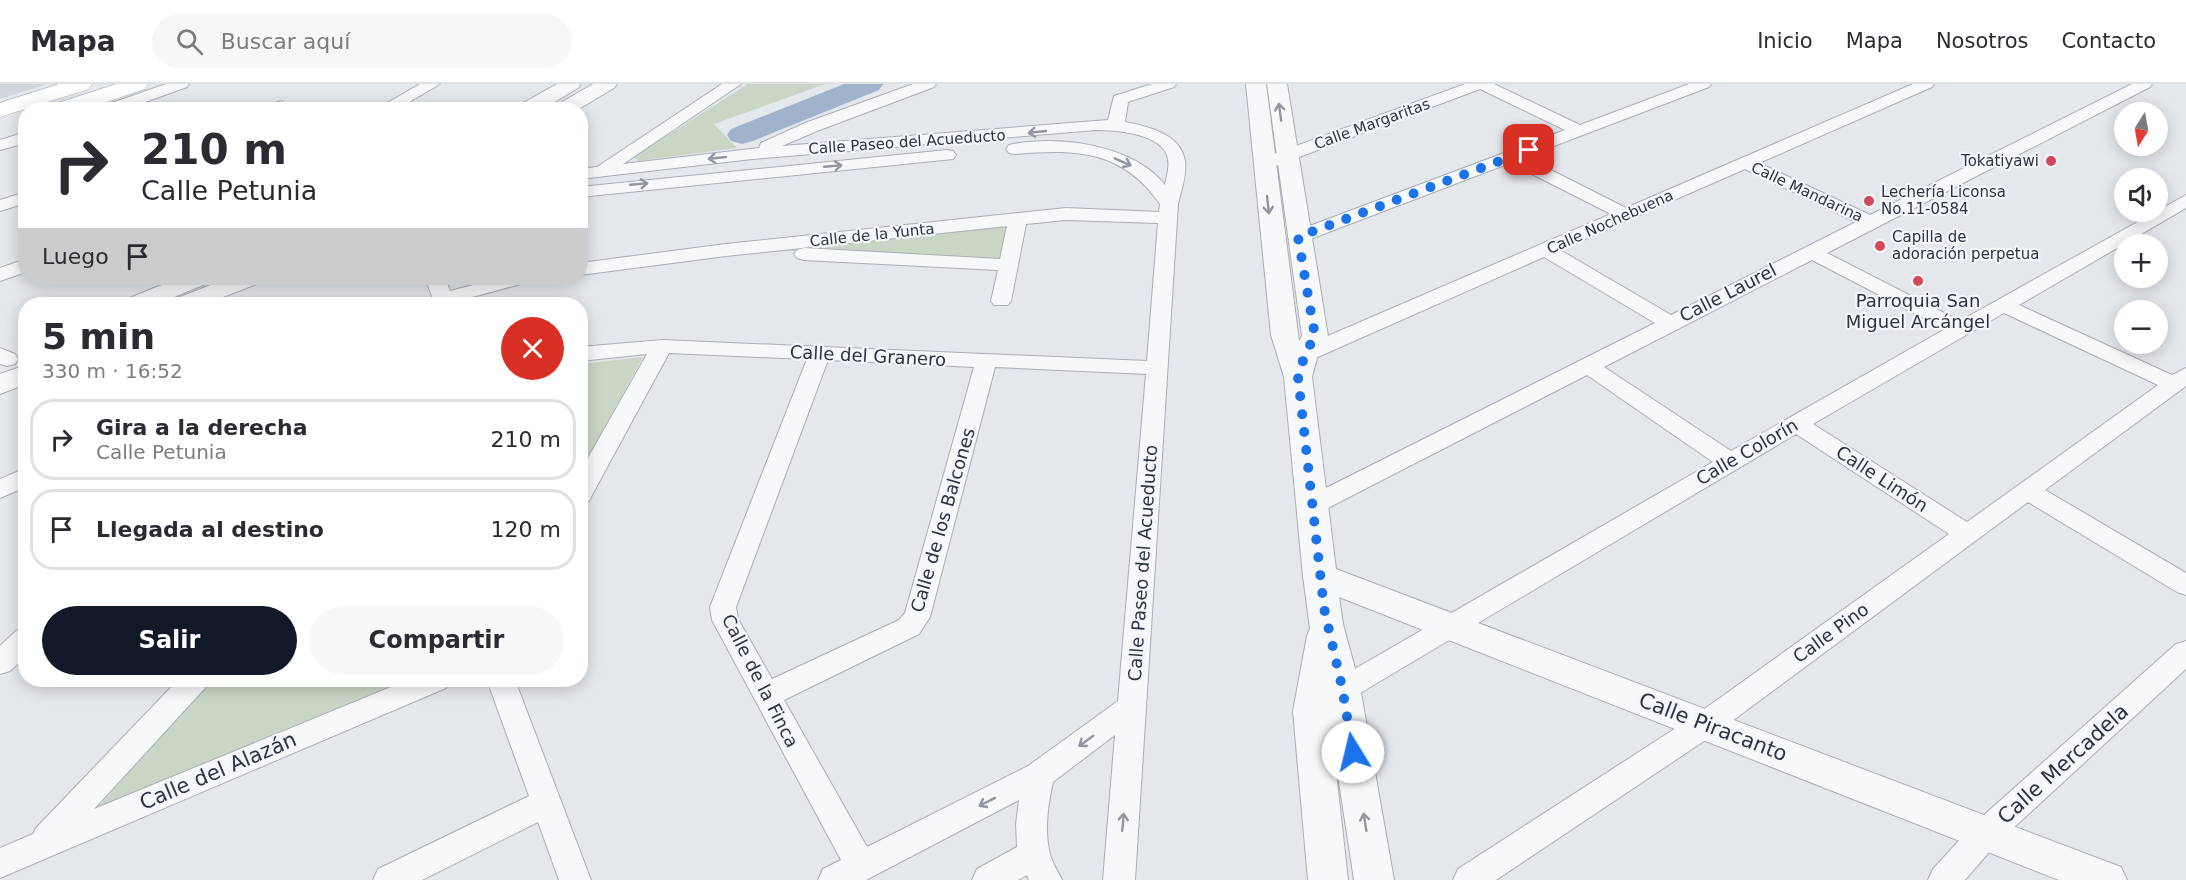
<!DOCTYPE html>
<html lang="es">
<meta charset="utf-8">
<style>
:root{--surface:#fff;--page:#f7f7f7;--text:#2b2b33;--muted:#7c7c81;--line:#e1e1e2;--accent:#111827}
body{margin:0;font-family:"DejaVu Sans",sans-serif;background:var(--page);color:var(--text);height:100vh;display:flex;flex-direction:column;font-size:22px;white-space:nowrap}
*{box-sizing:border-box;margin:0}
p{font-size:20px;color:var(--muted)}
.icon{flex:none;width:33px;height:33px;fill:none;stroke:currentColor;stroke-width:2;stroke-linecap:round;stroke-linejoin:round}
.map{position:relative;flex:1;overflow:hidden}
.side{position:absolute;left:18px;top:213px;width:570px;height:390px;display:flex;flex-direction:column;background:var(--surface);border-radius:24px;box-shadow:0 3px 15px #0003}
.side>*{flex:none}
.top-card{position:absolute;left:18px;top:18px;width:570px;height:183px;border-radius:24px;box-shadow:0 3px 15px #0003;background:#fff;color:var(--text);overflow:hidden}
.needle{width:39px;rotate:191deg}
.controls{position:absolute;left:2114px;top:18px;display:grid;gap:12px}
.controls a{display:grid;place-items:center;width:54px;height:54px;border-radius:50%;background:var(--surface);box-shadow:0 3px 15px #0003;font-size:30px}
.pin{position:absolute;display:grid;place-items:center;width:51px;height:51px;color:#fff;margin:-26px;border-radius:12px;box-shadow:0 3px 9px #0006}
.me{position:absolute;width:66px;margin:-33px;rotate:351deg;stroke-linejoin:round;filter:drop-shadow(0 0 4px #0008)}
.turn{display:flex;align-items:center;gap:21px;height:126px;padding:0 24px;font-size:27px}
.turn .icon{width:78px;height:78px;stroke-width:2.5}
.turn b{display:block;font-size:42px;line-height:51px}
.then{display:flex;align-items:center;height:57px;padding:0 24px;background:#0003;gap:12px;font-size:22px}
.round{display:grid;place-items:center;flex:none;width:63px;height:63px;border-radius:32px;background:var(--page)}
.summary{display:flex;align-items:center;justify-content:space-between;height:102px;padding:0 24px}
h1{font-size:36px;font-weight:800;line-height:45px}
.button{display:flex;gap:12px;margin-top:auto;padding:12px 24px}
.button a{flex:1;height:69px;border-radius:36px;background:var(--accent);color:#fff;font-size:24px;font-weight:800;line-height:69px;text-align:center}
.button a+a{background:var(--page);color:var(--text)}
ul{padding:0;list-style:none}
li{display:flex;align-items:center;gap:18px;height:81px;margin:0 12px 9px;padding:0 12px;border:3px solid var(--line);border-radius:24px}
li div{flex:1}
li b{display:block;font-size:22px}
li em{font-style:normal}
header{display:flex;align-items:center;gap:36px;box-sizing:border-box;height:84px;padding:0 30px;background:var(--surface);border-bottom:2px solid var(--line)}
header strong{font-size:28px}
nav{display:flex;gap:33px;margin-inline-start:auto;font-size:21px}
.search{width:420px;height:54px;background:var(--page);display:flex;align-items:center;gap:15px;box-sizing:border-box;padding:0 21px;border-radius:33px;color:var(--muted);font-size:22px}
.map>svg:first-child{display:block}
.built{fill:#d2d6de}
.green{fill:#c9d6c5}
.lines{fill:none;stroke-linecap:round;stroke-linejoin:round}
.river{fill:#9fb4cc;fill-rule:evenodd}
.minor-casing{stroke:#a9aeb7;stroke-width:2}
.tertiary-casing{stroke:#a9aeb7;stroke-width:2}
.secondary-casing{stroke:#a9aeb7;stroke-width:1}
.minor{fill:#f7f8fa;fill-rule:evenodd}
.tertiary{fill:#f7f8fa;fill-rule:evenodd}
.secondary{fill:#fff;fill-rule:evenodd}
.oneway{stroke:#9196a0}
.route{stroke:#1a73e8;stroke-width:10;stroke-dasharray:0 18}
.poi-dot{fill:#d1495b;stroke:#f4f6f9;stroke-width:2}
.labels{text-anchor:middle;stroke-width:4.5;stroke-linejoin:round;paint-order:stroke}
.far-street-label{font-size:15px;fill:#2b3445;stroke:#f4f6f9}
.far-poi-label{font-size:15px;fill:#2b3445;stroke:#f4f6f9;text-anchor:start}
.street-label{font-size:18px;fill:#2b3445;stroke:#f4f6f9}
.poi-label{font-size:18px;fill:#2b3445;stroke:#f4f6f9}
.near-street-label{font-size:21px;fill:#2b3445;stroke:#f4f6f9}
</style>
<header>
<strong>Mapa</strong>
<div class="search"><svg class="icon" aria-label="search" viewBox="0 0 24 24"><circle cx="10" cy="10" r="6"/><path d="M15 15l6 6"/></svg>Buscar aquí</div>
<nav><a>Inicio</a><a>Mapa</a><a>Nosotros</a><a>Contacto</a></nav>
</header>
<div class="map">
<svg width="2186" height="796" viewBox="0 0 2186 796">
<rect width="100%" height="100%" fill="#e4e7ec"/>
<path class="built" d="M0 0H47L0 15Z"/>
<g class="green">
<path d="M748 0H825L714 40 737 64 638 77 633 73Z"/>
<path d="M1013 138 1003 179 755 165Z"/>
<path d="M643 273 581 386V280Z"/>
<path d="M211 596H412L90 732Z"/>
</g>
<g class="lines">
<path class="river" d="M844 0H883L879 6 753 57 742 60 731 57 727 51 731 45Z"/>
<g class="minor-casing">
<g id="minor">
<path d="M166 0H189L187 3 123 26H98L100 23Z"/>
<path d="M420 0H440L396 26H375Z"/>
<path d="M722 0H741L623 80 759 64 761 59 805 39 913 0H936L934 3 817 47 782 62 1108 36 1114 12 1152 0H1176L1174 3 1128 18 1125 38C1147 42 1181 50 1185 77 1187 91 1181 107 1178 120L1135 796H1103L1115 651 1053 698C1048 721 1044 746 1050 770 1052 779 1058 787 1062 796H1029L1027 791 1018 796H972L977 785 1017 763 1016 740 1019 716 866 796H818L823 785 841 776 712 536 710 523 807 275 669 269 592 411 589 417 580 419V388L647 270 580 277V263L662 256 1147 277 1158 139 1066 136 1026 140 1011 217 1008 221H994L991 217 998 186 804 176 797 174 794 170 797 166 804 164 1000 175 1007 142 726 172 580 191V179L726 160 1066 124 1159 128 1160 120C1122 66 1077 65 1015 70L1009 69 1006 65 1009 61C1057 50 1134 61 1165 101 1167 91 1171 79 1166 69 1156 49 1115 46 1096 46L752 75 580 95V85L597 83ZM828 276 974 283 905 529 899 536 772 595 738 535 736 523ZM995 283 1146 290 1118 617 1028 682 867 763 784 616 919 550 930 533Z"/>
<path d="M1465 0H1494L1580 41 1689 0H1711L1709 3 1525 73 1626 124 1913 0H1934L1932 3 1759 79 1870 131 2132 0H2152L2150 3 1827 169 1960 237 2186 111V124L2019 221 2172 291 2186 284V302L2045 406 2186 489V511L2177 508 2028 418 1716 649 1496 796H1453L1458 785 1696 631 1949 450 1796 350 1340 621 1330 625 1320 621 1316 613 1320 605 1713 378 1587 291 1322 427 1313 430 1304 427 1301 421 1304 415 1655 239 1544 173 1302 280 1294 282 1286 280 1283 275 1286 270 1611 130 1510 79 1305 157H1291L1289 153 1291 149 1565 46 1480 5 1270 84H1258L1255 80 1258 76ZM1745 85 1856 138 1671 231 1560 166ZM1812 176 1945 245 1731 367 1604 283ZM2004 229 2158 301 1967 438 1813 340Z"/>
<path d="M281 17 297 26H262L264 23Z"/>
<path d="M26 48V59L0 66V56Z"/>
<path d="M947 66 953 67 956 71 953 75 580 113V103Z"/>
<path d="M26 108V119L0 127V116Z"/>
<path d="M26 175V188L0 197V184Z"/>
<path d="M425 194H445L450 207 500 194H531L528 198 454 218 455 220H435Z"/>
<path d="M203 206 210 208 222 220H201L193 212 196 208Z"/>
<path d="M0 264 15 270 18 275 15 280 7 282 0 280Z"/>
<path d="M26 384V403L0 414V395Z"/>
<path d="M26 544V572L10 587 0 590V562L16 547Z"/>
<path d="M2186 557V585L1997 759 1965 796H1928L1933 785 1975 739 2176 560Z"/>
<path d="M178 596H209L205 604 94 725 408 596H450L446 604 0 794V764L33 750 36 744Z"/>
<path d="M487 596H515L591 796H559L538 738 422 796H373L378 785 529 712Z"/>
</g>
</g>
<g class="tertiary-casing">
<g id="tertiary">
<path d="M557 0H581L578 4 541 26H515L518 22Z"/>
<path d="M593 0H617L614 4 577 26H552L555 22Z"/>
<path d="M1246 0H1266L1299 257 1302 252 1267 0H1287L1328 252 1318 270 1312 293 1336 485 2121 783 2127 796H2059L1339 513 1343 540 1360 603 1394 796H1354L1332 652 1348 796H1308L1293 627 1307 552 1310 545 1303 492 1284 293 1271 251Z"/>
<path d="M179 194H211L208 199 157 220H123L127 215Z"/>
<path d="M229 194H262L259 199 205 220H171L175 215Z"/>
<path d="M26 281V300L0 310V290Z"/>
</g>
</g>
<g class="secondary-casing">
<g id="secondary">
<path d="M59 0H92L89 5 0 33V19Z"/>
<path d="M116 0H148L145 5 83 26H49L52 21Z"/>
</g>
</g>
<use href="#minor" class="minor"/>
<use href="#tertiary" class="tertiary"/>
<use href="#secondary" class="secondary"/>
</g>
<defs><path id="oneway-shaft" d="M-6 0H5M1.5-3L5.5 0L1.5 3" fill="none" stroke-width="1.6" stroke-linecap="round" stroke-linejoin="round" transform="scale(1.5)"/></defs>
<g class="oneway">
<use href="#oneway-shaft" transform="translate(1280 28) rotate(-98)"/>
<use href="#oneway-shaft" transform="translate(1037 48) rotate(174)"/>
<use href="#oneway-shaft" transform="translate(717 74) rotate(174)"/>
<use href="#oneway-shaft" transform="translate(1123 78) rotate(24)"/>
<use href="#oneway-shaft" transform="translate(833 82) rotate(-5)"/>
<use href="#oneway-shaft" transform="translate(639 100) rotate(-5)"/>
<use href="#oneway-shaft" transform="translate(1268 121) rotate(84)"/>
<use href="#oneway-shaft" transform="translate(1086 657) rotate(144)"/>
<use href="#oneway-shaft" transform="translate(987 718) rotate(153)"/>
<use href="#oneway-shaft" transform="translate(1123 738) rotate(-85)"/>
<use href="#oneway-shaft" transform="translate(1365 738) rotate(-99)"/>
</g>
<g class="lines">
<path class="route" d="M1353 668 1342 603 1324 524 1298 293 1305 270 1315 252 1298 153 1529 66"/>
</g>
<g class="poi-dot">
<circle cx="2051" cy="77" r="6"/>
<circle cx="1869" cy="117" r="6"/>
<circle cx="1880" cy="162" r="6"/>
<circle cx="1918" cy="197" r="6"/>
</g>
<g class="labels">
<g class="far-street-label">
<text transform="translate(1372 40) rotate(-20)" y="5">Calle Margaritas</text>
<text transform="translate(907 58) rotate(-4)" y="5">Calle Paseo del Acueducto</text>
<text transform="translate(1807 108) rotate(25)" y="5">Calle Mandarina</text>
<text transform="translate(1610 138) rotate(-24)" y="5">Calle Nochebuena</text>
<text transform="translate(872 151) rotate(-6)" y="5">Calle de la Yunta</text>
</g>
<g class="far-poi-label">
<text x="2039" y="82" text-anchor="end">Tokatiyawi</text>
<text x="1881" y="113">Lechería Liconsa<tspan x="1881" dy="17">No.11-0584</tspan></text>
<text x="1892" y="158">Capilla de<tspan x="1892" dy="17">adoración perpetua</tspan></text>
</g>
<g class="street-label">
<text transform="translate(1728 209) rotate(-27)" y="6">Calle Laurel</text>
<text transform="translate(868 272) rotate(3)" y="6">Calle del Granero</text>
<text transform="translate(1747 368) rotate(-30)" y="6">Calle Colorín</text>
<text transform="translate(1882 395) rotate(33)" y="6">Calle Limón</text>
<text transform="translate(943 436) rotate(-74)" y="6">Calle de los Balcones</text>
<text transform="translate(1143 479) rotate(-86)" y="6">Calle Paseo del Acueducto</text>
<text transform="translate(1831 549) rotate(-36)" y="6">Calle Pino</text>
<text transform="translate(760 597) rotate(63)" y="6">Calle de la Finca</text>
</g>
<g class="poi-label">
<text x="1918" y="223">Parroquia San<tspan x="1918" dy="21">Miguel Arcángel</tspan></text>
</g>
<g class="near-street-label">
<text transform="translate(1713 643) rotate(21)" y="7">Calle Piracanto</text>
<text transform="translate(2063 680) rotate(-42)" y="7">Calle Mercadela</text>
<text transform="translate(218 687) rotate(-23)" y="7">Calle del Alazán</text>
</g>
</g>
</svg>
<div class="controls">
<a><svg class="needle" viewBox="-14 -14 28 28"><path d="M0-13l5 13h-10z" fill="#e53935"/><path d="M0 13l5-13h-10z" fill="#7c7c81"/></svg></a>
<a><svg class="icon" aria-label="sound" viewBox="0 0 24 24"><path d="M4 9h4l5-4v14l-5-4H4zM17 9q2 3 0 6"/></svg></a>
<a>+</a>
<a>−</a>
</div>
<div class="pin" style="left:1529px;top:66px;background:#d93025"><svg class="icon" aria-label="arrive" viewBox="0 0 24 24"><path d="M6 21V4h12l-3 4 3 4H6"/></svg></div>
<svg class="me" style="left:1353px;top:668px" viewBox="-20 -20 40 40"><circle r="19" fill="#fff"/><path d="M0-13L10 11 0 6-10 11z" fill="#1a73e8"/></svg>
<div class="top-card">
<div class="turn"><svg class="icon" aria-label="right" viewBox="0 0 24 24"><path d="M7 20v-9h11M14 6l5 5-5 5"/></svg><div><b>210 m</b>Calle Petunia</div></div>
<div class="then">Luego<svg class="icon" aria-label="arrive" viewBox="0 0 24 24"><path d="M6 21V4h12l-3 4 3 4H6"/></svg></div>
</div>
<section class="side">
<div class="summary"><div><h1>5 min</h1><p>330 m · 16:52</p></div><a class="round" style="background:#d93025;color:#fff"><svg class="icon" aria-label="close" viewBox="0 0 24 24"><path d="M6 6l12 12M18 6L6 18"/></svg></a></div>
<ul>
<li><svg class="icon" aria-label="right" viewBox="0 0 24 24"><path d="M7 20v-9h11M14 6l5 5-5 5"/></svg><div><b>Gira a la derecha</b><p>Calle Petunia</p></div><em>210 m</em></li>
<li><svg class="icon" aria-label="arrive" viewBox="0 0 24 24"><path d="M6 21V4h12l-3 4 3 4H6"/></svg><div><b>Llegada al destino</b></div><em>120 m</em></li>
</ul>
<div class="button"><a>Salir</a><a>Compartir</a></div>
</section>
</div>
